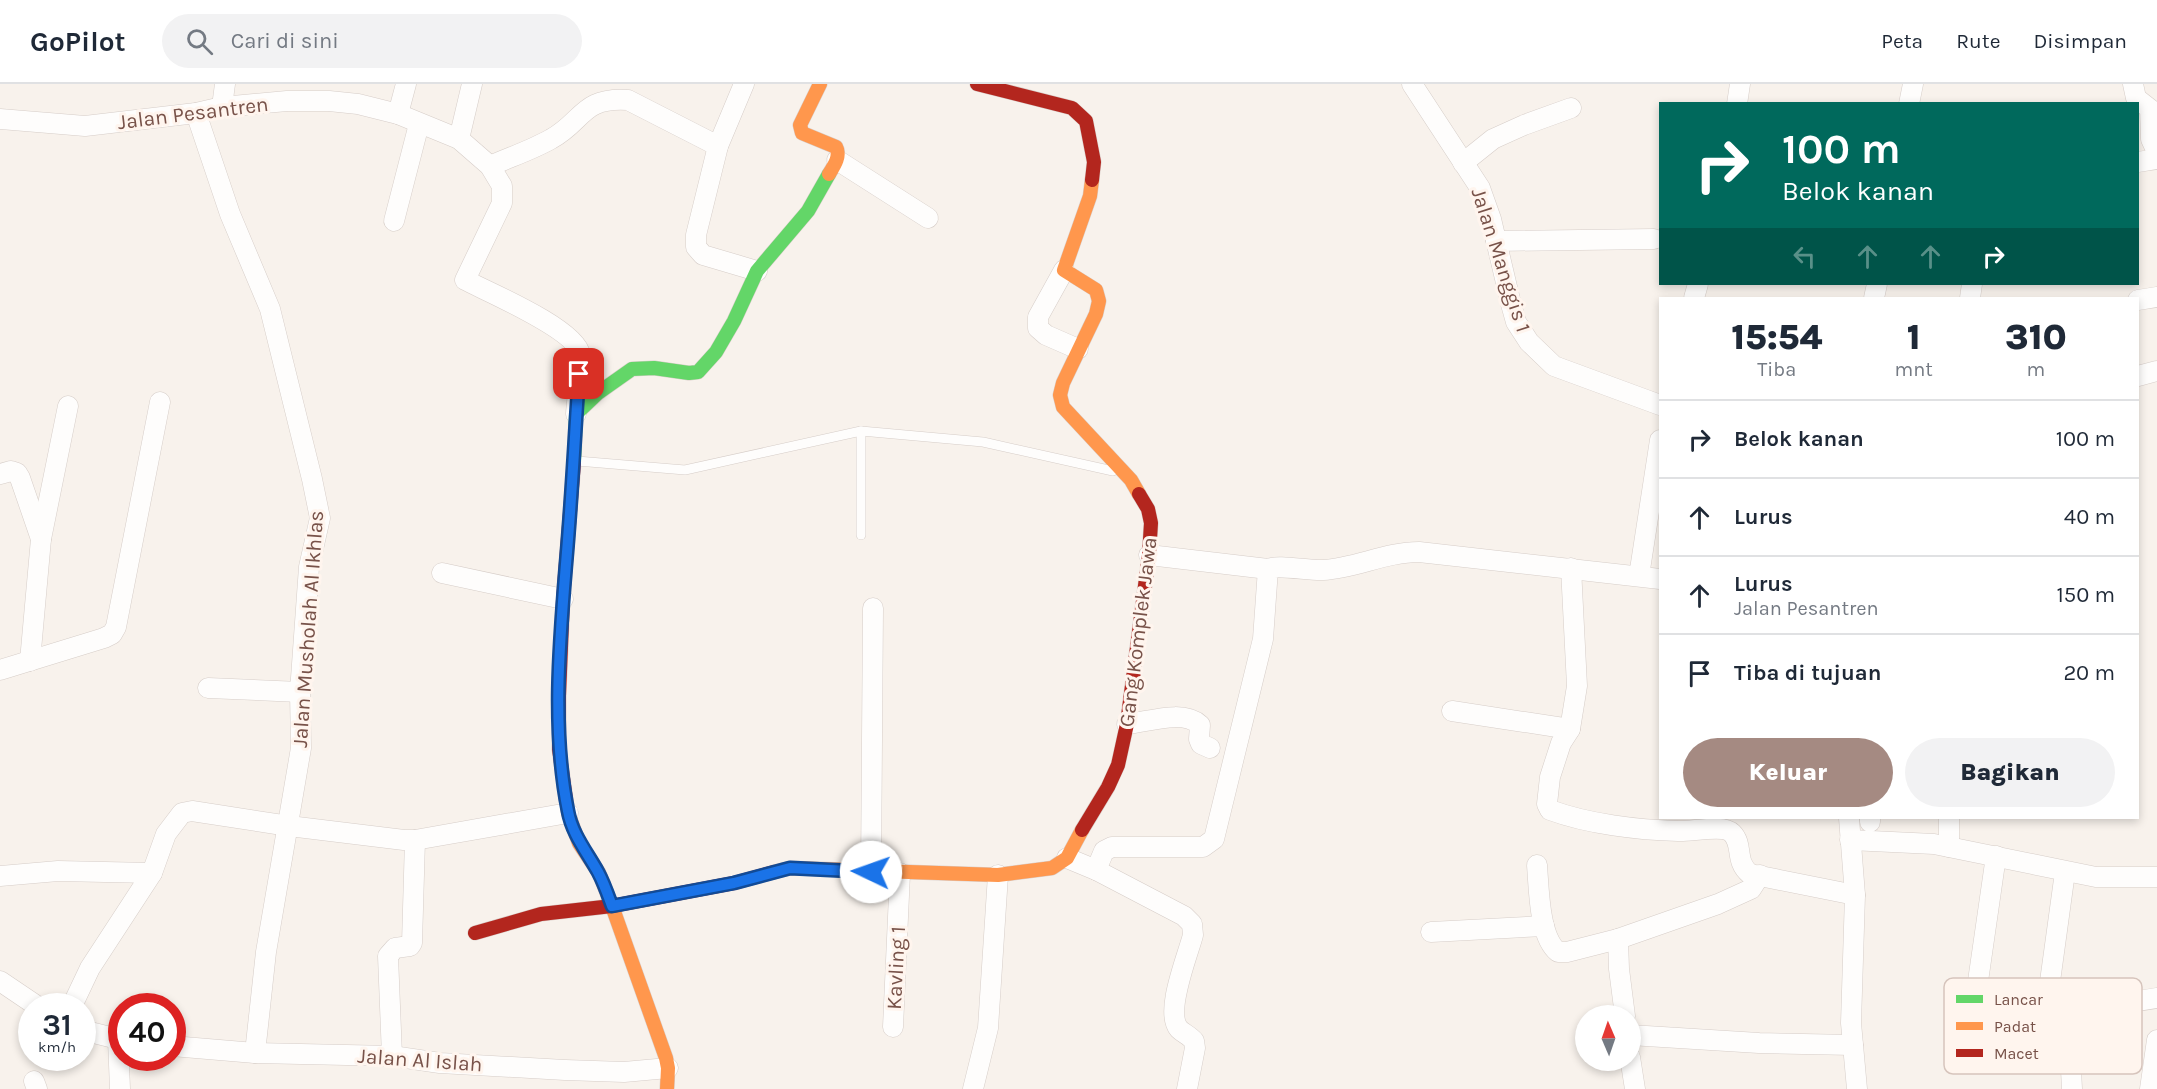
<!DOCTYPE html>
<html lang="id">
<style>
:root{--surface:#fff;--page:#f2f2f3;--text:#1f2937;--muted:#747a83;--line:#e0e1e3;--accent:#a58a82}
body{margin:0;font-family:Karla,sans-serif;background:var(--page);color:var(--text);height:100vh;display:flex;flex-direction:column;font-size:22px;white-space:nowrap}
*{box-sizing:border-box;margin:0}
p{font-size:20px;color:var(--muted)}
.icon{flex:none;width:33px;height:33px;fill:none;stroke:currentColor;stroke-width:2;stroke-linecap:round;stroke-linejoin:round}
.map{position:relative;flex:1;overflow:hidden}
.details{position:absolute;left:1659px;top:213px;width:480px;height:522px;display:flex;flex-direction:column;background:var(--surface);border-radius:0px;box-shadow:0 3px 9px #0003}
.details>*{flex:none}
.hud{position:absolute;left:1659px;top:18px;width:480px;height:183px;border-radius:0px;box-shadow:0 3px 9px #0003;background:#00695c;color:#fff;overflow:hidden}
.needle{width:39px;rotate:358deg}
.tools{position:absolute;left:1575px;top:921px;display:grid;gap:12px}
.tools a{display:grid;place-items:center;width:66px;height:66px;border-radius:50%;background:var(--surface);box-shadow:0 3px 9px #0003;font-size:30px}
.speed{position:absolute;left:18px;top:909px;display:flex;gap:12px;font-size:30px;font-weight:700;text-align:center}
.speed>*{display:grid;place-content:center;width:78px;height:78px;border-radius:50%;background:var(--surface);box-shadow:0 3px 9px #0003;line-height:1}
.speed small{font-size:15px;font-weight:400}
.speed .limit{border:9px solid #d22;background:#fff;color:#111}
.pin{position:absolute;display:grid;place-items:center;width:51px;height:51px;color:#fff;margin:-26px;border-radius:12px;box-shadow:0 3px 9px #0006}
.me{position:absolute;width:66px;margin:-33px;rotate:273deg;stroke-linejoin:round;filter:drop-shadow(0 0 4px #0008)}
.turn{display:flex;align-items:center;gap:21px;height:126px;padding:0 24px;font-size:27px}
.turn .icon{width:78px;height:78px;stroke-width:2.5}
.turn b{display:block;font-size:42px;line-height:51px}
.lanes{display:flex;align-items:center;height:57px;padding:0 24px;background:#0003;justify-content:center;gap:30px;direction:ltr}
.lanes .off{opacity:.35}
.eta{display:flex;justify-content:space-evenly;align-items:center;height:102px;text-align:center}
.eta b{font-size:36px;font-weight:800;line-height:42px}
.primary-button{display:flex;gap:12px;margin-top:auto;padding:12px 24px}
.primary-button a{flex:1;height:69px;border-radius:36px;background:var(--accent);color:#fff;font-size:24px;font-weight:800;line-height:69px;text-align:center}
.primary-button a+a{background:var(--page);color:var(--text)}
ul{padding:0;list-style:none}
li{display:flex;align-items:center;gap:18px;height:78px;padding:0 24px;border-top:2px solid var(--line)}
li div{flex:1}
li b{display:block;font-size:22px}
li em{font-style:normal}
header{display:flex;align-items:center;gap:36px;box-sizing:border-box;height:84px;padding:0 30px;background:var(--surface);border-bottom:2px solid var(--line)}
header strong{font-size:28px}
nav{display:flex;gap:33px;margin-inline-start:auto;font-size:21px}
.search{width:420px;height:54px;background:var(--page);display:flex;align-items:center;gap:15px;box-sizing:border-box;padding:0 21px;border-radius:33px;color:var(--muted);font-size:22px}
.map>svg:first-child{display:block}
.lines{fill:none;stroke-linecap:round;stroke-linejoin:round}
.lane-casing{stroke:#d6cdc8;stroke-width:10}
.street-casing{stroke:#d6cdc8;stroke-width:21}
.fast-casing{stroke:#d9ceca;stroke-width:15}
.slow-casing{stroke:#d9ceca;stroke-width:15}
.jam-casing{stroke:#d9ceca;stroke-width:15}
.lane{stroke:#fefdfc;stroke-width:9}
.street{stroke:#fefdfc;stroke-width:20}
.fast{stroke:#63d668;stroke-width:14}
.slow{stroke:#ff974d;stroke-width:14}
.jam{stroke:#b3261e;stroke-width:14}
.route-casing{stroke:#114b97;stroke-width:15}
.route{stroke:#1a73e8;stroke-width:10}
.labels{text-anchor:middle;stroke-width:6;stroke-linejoin:round;paint-order:stroke}
.street-label{font-size:21px;fill:#785249;stroke:#fff5ee}
.key{fill:#fff5ee;stroke:#d6c4bc;stroke-width:1.5}
.key-label{font-size:16px;fill:#785249}
</style>
<header>
<strong>GoPilot</strong>
<div class="search"><svg class="icon" aria-label="search" viewBox="0 0 24 24"><circle cx="10" cy="10" r="6"/><path d="M15 15l6 6"/></svg>Cari di sini</div>
<nav><a>Peta</a><a>Rute</a><a>Disimpan</a></nav>
</header>
<div class="map">
<svg width="2157" height="1005" viewBox="0 0 2157 1005">
<rect width="100%" height="100%" fill="#f8f2ec"/>
<g class="lines">
<g class="lane-casing">
<g id="lane">
<path d="M861 347V451"/>
<path d="M577 377 685 386 861 347 983 358 1113 387"/>
</g>
</g>
<g class="street-casing">
<g id="street">
<path d="M744 0 718 62 696 151V163L703 171 757 187"/>
<path d="M1412 0 1480 104 1491 135 1511 220 1516 238 1529 258 1554 282 1660 321"/>
<path d="M2133 0 2136 14 2150 25 2151 55 2157 68"/>
<path d="M1737 20 1740 0"/>
<path d="M1909 20 1913 0"/>
<path d="M222 23 225 0"/>
<path d="M196 29 230 130 270 225 312 395 320 434 309 483 300 608 301 664 266 868 255 969"/>
<path d="M398 30 406 0"/>
<path d="M0 35 85 42 196 29 222 23 287 17H329L358 20 398 30 459 55 490 82 502 102V119L465 196C488 208 576 245 580 270 582 285 577 313 576 330"/>
<path d="M459 55 472 0"/>
<path d="M837 76 928 134"/>
<path d="M2138 78 2157 75"/>
<path d="M1463 79 1493 55 1524 41 1571 24"/>
<path d="M490 82C510 73 532 66 551 55 584 37 581 13 628 16L718 62"/>
<path d="M394 137 419 40"/>
<path d="M1496 157 1654 155"/>
<path d="M1064 186 1038 233V244L1046 251 1078 265"/>
<path d="M1694 214 1698 200"/>
<path d="M1874 214 1877 200"/>
<path d="M1970 214 1972 200"/>
<path d="M2138 216 2157 213"/>
<path d="M2138 292 2157 287"/>
<path d="M0 390 11 387 17 389 20 394 41 455"/>
<path d="M1149 471 1268 485"/>
<path d="M1571 484 1577 602 1570 645 1561 659 1550 693 1547 720 1550 726C1588 740 1638 746 1678 747 1691 748 1723 740 1732 749 1744 761 1734 777 1750 790L1855 811"/>
<path d="M442 489 563 515"/>
<path d="M1639 492 1660 356"/>
<path d="M30 577 41 455 68 322"/>
<path d="M0 586 104 554 112 550 116 543 160 318"/>
<path d="M208 604 300 608"/>
<path d="M1452 627 1570 645"/>
<path d="M1127 640C1148 638 1183 625 1200 641L1199 655 1201 660 1210 664"/>
<path d="M1849 734 1855 811 1851 939 1857 1005"/>
<path d="M1870 734V738"/>
<path d="M1949 734V763"/>
<path d="M1850 756 1934 760 2096 793H2157"/>
<path d="M1996 772 1974 925 1976 932 1980 937 2045 934 2068 928 2157 914"/>
<path d="M1067 774 1096 786 1184 832 1192 840 1193 851C1188 871 1164 928 1179 945 1183 949 1190 952 1194 957L1195 964 1187 1005"/>
<path d="M1537 781C1539 805 1539 853 1558 868H1567L1618 855"/>
<path d="M1096 786 1104 767 1112 763H1203L1214 755 1263 555 1268 485C1277 480 1310 487 1323 486 1356 484 1386 468 1419 468L1660 495"/>
<path d="M871 788 873 524"/>
<path d="M0 792 58 787 152 789"/>
<path d="M1431 848 1544 842"/>
<path d="M0 897 37 922"/>
<path d="M72 922 90 884 152 789 166 750 182 729 192 727 289 742 404 756H415L568 729"/>
<path d="M2068 928 2072 1005"/>
<path d="M1625 932 1619 885 1618 855 1718 820 1751 805 1760 791"/>
<path d="M2045 934 2065 788"/>
<path d="M893 943 900 789"/>
<path d="M82 946 122 956"/>
<path d="M1630 951 1759 959 1853 961"/>
<path d="M118 955 120 1005"/>
<path d="M172 962 255 969 392 972 440 979 565 986 624 988 668 984"/>
<path d="M392 972 388 872 395 864 410 862 412 859 415 756"/>
<path d="M1630 973 1635 1005"/>
<path d="M34 997 37 1005"/>
<path d="M973 1005 988 944 998 791"/>
<path d="M2150 1005 2157 956"/>
</g>
</g>
<g class="fast-casing">
<path id="fast" d="M574 379 576 330 598 309 632 285 654 284 689 289 698 288 716 268 734 237 757 187 808 127 829 90"/>
</g>
<g class="slow-casing">
<g id="slow">
<path d="M820 0 800 41 802 49 836 63C841 72 834 82 829 90"/>
<path d="M1092 96 1090 112 1064 186 1096 206 1099 217 1096 230 1063 299 1060 311 1063 323 1131 396 1139 410"/>
<path d="M566 715 568 729 579 759 599 789 612 822 666 974 668 984 667 1005"/>
<path d="M774 788 790 784 998 791 1052 784 1067 774 1082 746"/>
</g>
</g>
<g class="jam-casing">
<g id="jam">
<path d="M977 0 1072 24 1086 37 1094 78 1092 96"/>
<path d="M566 715 559 665V612L563 515 574 379"/>
<path d="M1082 746 1108 703 1118 681 1127 640 1149 471 1151 439 1148 425 1139 410"/>
<path d="M475 849 541 830 612 822 734 799 774 788"/>
</g>
</g>
<use href="#lane" class="lane"/>
<use href="#street" class="street"/>
<use href="#fast" class="fast"/>
<use href="#slow" class="slow"/>
<use href="#jam" class="jam"/>
</g>
<g class="lines">
<g class="route-casing">
<path id="route" d="M579 290C575 349 572 408 567 468 560 553 551 643 568 727 572 750 587 768 598 788 604 799 608 811 612 822L734 799 790 784 871 788"/>
</g>
<use href="#route" class="route"/>
</g>
<g class="labels">
<g class="street-label">
<text transform="translate(193 29) rotate(-7)" y="7">Jalan Pesantren</text>
<text transform="translate(1501 176) rotate(72)" y="7">Jalan Manggis 1</text>
<text transform="translate(308 545) rotate(-86)" y="7">Jalan Musholah Al Ikhlas</text>
<text transform="translate(1138 548) rotate(-83)" y="7">Gang Komplek Jawa</text>
<text transform="translate(896 884) rotate(-87)" y="7">Kavling 1</text>
<text transform="translate(420 976) rotate(4)" y="7">Jalan Al Islah</text>
</g>
</g>
<rect x="1944" y="894" width="198" height="96" rx="9" class="key"/>
<rect x="1956" y="911" width="27" height="8" fill="#63d668"/>
<rect x="1956" y="938" width="27" height="8" fill="#ff974d"/>
<rect x="1956" y="965" width="27" height="8" fill="#b3261e"/>
<g class="key-label">
<text x="1994" y="921">Lancar</text>
<text x="1994" y="948">Padat</text>
<text x="1994" y="975">Macet</text>
</g>
</svg>
<div class="tools">
<a><svg class="needle" viewBox="-14 -14 28 28"><path d="M0-13l5 13h-10z" fill="#e53935"/><path d="M0 13l5-13h-10z" fill="#747a83"/></svg></a>
</div>
<div class="speed"><div>31<small>km/h</small></div><div class="limit">40</div></div>
<div class="pin" style="left:579px;top:290px;background:#d93025"><svg class="icon" aria-label="arrive" viewBox="0 0 24 24"><path d="M6 21V4h12l-3 4 3 4H6"/></svg></div>
<svg class="me" style="left:871px;top:788px" viewBox="-20 -20 40 40"><circle r="19" fill="#fff"/><path d="M0-13L10 11 0 6-10 11z" fill="#1a73e8"/></svg>
<div class="hud">
<div class="turn"><svg class="icon" aria-label="right" viewBox="0 0 24 24"><path d="M7 20v-9h11M14 6l5 5-5 5"/></svg><div><b>100 m</b>Belok kanan</div></div>
<div class="lanes"><svg class="icon off" aria-label="left" viewBox="0 0 24 24"><path d="M17 20v-9H6M10 6l-5 5 5 5"/></svg><svg class="icon off" aria-label="ahead" viewBox="0 0 24 24"><path d="M12 20V5M6 11l6-6 6 6"/></svg><svg class="icon off" aria-label="ahead" viewBox="0 0 24 24"><path d="M12 20V5M6 11l6-6 6 6"/></svg><svg class="icon" aria-label="right" viewBox="0 0 24 24"><path d="M7 20v-9h11M14 6l5 5-5 5"/></svg></div>
</div>
<section class="details">
<div class="eta">
<div><b>15:54</b><p>Tiba</p></div>
<div><b>1</b><p>mnt</p></div>
<div><b>310</b><p>m</p></div>
</div>
<ul>
<li><svg class="icon" aria-label="right" viewBox="0 0 24 24"><path d="M7 20v-9h11M14 6l5 5-5 5"/></svg><div><b>Belok kanan</b></div><em>100 m</em></li>
<li><svg class="icon" aria-label="ahead" viewBox="0 0 24 24"><path d="M12 20V5M6 11l6-6 6 6"/></svg><div><b>Lurus</b></div><em>40 m</em></li>
<li><svg class="icon" aria-label="ahead" viewBox="0 0 24 24"><path d="M12 20V5M6 11l6-6 6 6"/></svg><div><b>Lurus</b><p>Jalan Pesantren</p></div><em>150 m</em></li>
<li><svg class="icon" aria-label="arrive" viewBox="0 0 24 24"><path d="M6 21V4h12l-3 4 3 4H6"/></svg><div><b>Tiba di tujuan</b></div><em>20 m</em></li>
</ul>
<div class="primary-button"><a>Keluar</a><a>Bagikan</a></div>
</section>
</div>
